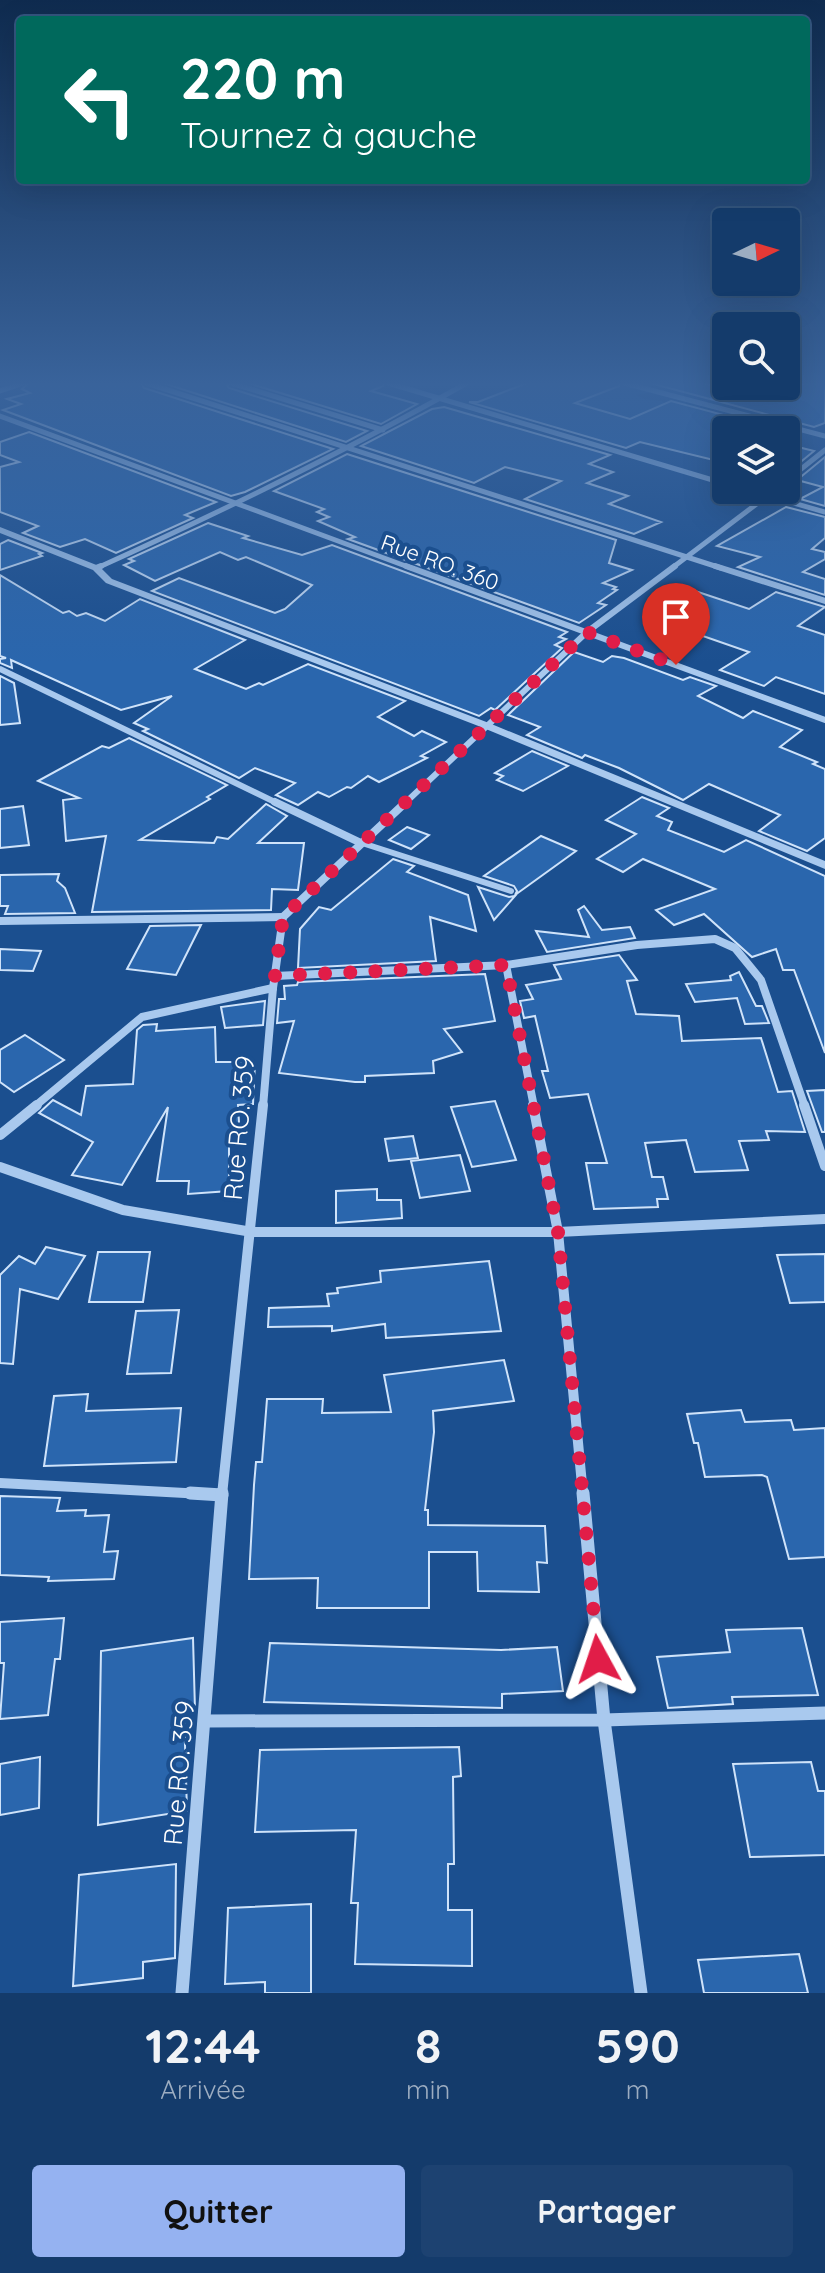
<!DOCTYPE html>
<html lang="fr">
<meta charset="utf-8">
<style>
:root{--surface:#143b6b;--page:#1d4271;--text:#f1f3f6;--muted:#9dadc1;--line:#33557e;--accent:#95b2f1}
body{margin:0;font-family:Quicksand,sans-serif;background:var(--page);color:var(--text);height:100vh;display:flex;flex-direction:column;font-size:30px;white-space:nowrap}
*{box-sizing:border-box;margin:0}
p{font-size:26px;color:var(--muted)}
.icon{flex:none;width:44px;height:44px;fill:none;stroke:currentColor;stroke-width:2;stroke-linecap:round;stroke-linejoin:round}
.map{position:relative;height:1993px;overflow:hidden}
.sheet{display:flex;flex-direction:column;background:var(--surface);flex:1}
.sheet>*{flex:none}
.top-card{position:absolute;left:16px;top:16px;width:794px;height:168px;border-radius:8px;box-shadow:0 8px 32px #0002,0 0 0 2px var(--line);background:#00695c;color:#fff;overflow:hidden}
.needle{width:52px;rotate:85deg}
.buttons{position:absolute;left:712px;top:208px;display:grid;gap:16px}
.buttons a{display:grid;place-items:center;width:88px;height:88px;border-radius:8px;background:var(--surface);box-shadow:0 8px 32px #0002,0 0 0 2px var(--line);font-size:40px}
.pin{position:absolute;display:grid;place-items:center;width:68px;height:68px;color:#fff;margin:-82px -34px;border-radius:50% 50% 50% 0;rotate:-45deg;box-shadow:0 0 8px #0007}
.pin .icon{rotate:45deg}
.me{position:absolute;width:88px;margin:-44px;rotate:355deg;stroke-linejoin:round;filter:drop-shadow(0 0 6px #0008)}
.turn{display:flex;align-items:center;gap:28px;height:168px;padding:0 32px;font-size:36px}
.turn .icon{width:104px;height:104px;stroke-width:2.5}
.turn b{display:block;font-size:56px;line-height:68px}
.eta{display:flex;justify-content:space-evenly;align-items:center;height:136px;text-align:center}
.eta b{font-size:48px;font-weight:800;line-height:56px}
.button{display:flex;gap:16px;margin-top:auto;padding:16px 32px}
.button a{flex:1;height:92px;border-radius:8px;background:var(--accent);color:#111;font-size:32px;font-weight:800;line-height:92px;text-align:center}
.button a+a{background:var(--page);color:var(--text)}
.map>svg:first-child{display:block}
.green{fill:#2461a8}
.building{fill:#2a66ad;stroke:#cfe3fa;stroke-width:2}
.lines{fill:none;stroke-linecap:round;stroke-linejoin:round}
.service{stroke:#a9c9ee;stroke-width:6}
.minor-far4{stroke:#a9c9ee;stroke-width:5}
.minor-far3{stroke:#a9c9ee;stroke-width:6}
.minor-far2{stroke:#a9c9ee;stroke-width:8}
.minor-far1{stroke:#a9c9ee;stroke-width:10}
.minor{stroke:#a9c9ee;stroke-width:13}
.tertiary{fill:#a9c9ee;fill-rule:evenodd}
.route{stroke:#e11d48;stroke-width:14;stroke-dasharray:0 25.2}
.labels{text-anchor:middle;stroke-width:8;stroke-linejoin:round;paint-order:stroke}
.far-street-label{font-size:22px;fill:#fff;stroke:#1b4f8f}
.street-label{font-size:26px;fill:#fff;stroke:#1b4f8f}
</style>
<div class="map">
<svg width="825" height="1993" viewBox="0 0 825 1993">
<rect width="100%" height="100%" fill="#1b4f8f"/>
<path class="green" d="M620 383 653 392 636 395 644 399 662 401 667 407 648 421 564 404 609 384Z"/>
<g class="building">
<path d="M29 383H141L144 388 333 449 245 492 231 496 3 410 21 404 7 399 30 393 22 389Z"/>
<path d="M163 383H226L229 388 367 431 346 442Z"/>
<path d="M248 383H383V386L371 391 417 404 381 424Z"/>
<path d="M527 383H619V386L575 403 630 419 671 401 769 427 763 430H726V463L640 442 626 448 469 402H478Z"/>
<path d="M650 383H701L714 386 723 383 726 386 825 383V423L814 427Z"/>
<path d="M444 407 610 455 589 464 613 472 587 483 628 496 609 504 661 522 634 534 525 499 561 481 505 467 474 483 361 446 432 409Z"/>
<path d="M29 432 216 502 185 515 193 518 116 553 85 539 60 547 23 533 38 526 0 512V467L19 462 0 455V442Z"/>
<path d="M786 444 814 451 786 474Z"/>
<path d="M347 454 616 540 609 563 632 570 603 583 616 587 613 589 617 590 598 603 606 605 579 623 348 539 355 537 318 521 329 517 317 512 324 509 274 491Z"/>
<path d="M825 457V506L800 499 823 487 797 480Z"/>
<path d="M786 507 825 517V538L812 549 825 552V559L803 572 825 579V595L738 567 760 557 717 546Z"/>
<path d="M208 523 248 536 243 538 302 555 332 545 567 632 559 637 566 639 555 645 562 648 495 710 491 708 479 716 152 591 179 578 275 613 285 609 312 585 246 557 238 560 220 552 155 581 124 565 134 561 129 559Z"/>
<path d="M8 540 42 553 39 554 42 556 0 570V544Z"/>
<path d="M0 575 63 613 69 611 77 616 86 613 105 621 140 599 245 640 195 669 246 689 259 683 263 685 308 664 405 701 378 717 414 736 422 731 446 742 421 756 427 758 379 782 368 776 351 788 347 787 329 797 318 792 298 805 276 795 295 783 255 768 239 778 143 731 148 729 134 723 172 696 121 710 11 660 12 668 0 663V659L6 658 0 656Z"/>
<path d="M689 589 749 609 776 592 825 607 798 626 825 635V694L776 677 764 686 720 670 749 652 680 628 649 621 664 604Z"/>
<path d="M574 652 603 662 612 656 624 658 683 680 690 677 716 686 698 696 743 718 753 711 802 730 780 747 817 762 813 764 825 769V838L807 851 759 831 780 815 709 784 683 800 619 768 585 755 582 758 527 735 540 727 508 715Z"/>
<path d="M0 676 14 683 20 723 0 725Z"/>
<path d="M129 738 227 785 207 797 210 799 140 840 214 843 217 837 228 839 266 804 287 816 258 843H304L298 890 272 889 271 910 92 912 106 836 66 841 63 800 79 798 38 781 102 746 109 748Z"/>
<path d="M532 751 568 766 523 791 497 780 503 776 495 773Z"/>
<path d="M642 797 669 808 657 816 672 822 668 830 724 852 746 840 825 876V1053L794 970H783L776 949 752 957 704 914 674 925 656 910 715 889 643 859 623 872 597 859 636 834 606 820Z"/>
<path d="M23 806 29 845 0 848V809Z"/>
<path d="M407 827 429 835 411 849 389 840Z"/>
<path d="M541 836 576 851 515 895 517 891 514 886 484 876Z"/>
<path d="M393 859 414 866 407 872 468 895 476 931 430 917 436 961 298 968 300 929 319 907 331 910Z"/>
<path d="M59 874 57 881 65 888 75 913 5 914 8 906H0V875Z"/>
<path d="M478 887 509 897 515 896 494 920Z"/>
<path d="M584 906 602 930 630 927 635 938 547 952 536 931 589 937 578 910Z"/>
<path d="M201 925 176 975 127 969 150 926Z"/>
<path d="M0 949 41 951 33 971 0 970Z"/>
<path d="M619 955 637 980 627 981 636 1014 679 1016 682 1041 761 1038 778 1092 792 1091 805 1132 766 1131 769 1140 739 1141 748 1170 695 1172 686 1140 645 1143 652 1177H663L668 1199H657L658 1207 594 1209 586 1163H607L588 1094 550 1098 542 1071H548L535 1016 524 1018 520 1001 533 999 526 985 561 979 554 965Z"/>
<path d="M739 972 756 1006H762L769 1023 745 1024 737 998 695 1002 686 984 731 980 730 976Z"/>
<path d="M485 974 495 1021 444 1029 462 1052 433 1061 434 1073 365 1076V1082H355L279 1073 294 1021 277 1023 279 999H285L284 986 297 985 298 982Z"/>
<path d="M265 1001 263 1025 225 1028 221 1007Z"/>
<path d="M157 1024 156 1031 215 1027 216 1062H255L253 1104 238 1105 240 1140 229 1141V1191L188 1194 189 1181H157L168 1107 122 1185 72 1175 93 1142 39 1113 53 1100 81 1115 86 1086 133 1084 137 1030 143 1025Z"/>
<path d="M25 1035 64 1060 14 1092 0 1082V1050Z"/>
<path d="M825 1090V1132H822L807 1091Z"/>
<path d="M495 1101 516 1160 472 1167 451 1107Z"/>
<path d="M413 1136 418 1158 389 1161 385 1139Z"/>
<path d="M460 1155 470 1191 420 1198 411 1161Z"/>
<path d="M377 1189V1200H401L402 1218 336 1223V1191Z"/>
<path d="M46 1247 85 1256 58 1299 20 1289 13 1364 0 1363V1275L19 1256 35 1264Z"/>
<path d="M98 1252H150L143 1302H89Z"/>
<path d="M825 1254V1302L790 1303 777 1255Z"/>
<path d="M489 1261 501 1331 386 1338 385 1324 332 1331V1326L268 1327 269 1308 329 1306 327 1294 338 1293 337 1288 381 1282 380 1271Z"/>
<path d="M179 1310 171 1373 127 1374 136 1311Z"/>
<path d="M504 1360 514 1401 433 1411 434 1432 425 1510H428V1525L545 1526 547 1563 537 1562 539 1592 478 1591 477 1552H429V1608H317L318 1578 249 1579 254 1485 256 1462H262L267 1399H323L322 1413 391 1412 384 1375Z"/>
<path d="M88 1394 86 1411 181 1408 176 1462 44 1466 54 1396Z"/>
<path d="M741 1410 745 1422 791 1420 794 1430 825 1428V1557L789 1559 767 1477 762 1475 705 1477 698 1443H694L687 1414Z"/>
<path d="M0 1496 60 1498 57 1511 86 1510 85 1516 109 1515 104 1552 118 1551 114 1579 48 1581 49 1577 0 1575Z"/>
<path d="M64 1618 60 1659H55L48 1715 0 1719 4 1663H0V1622Z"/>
<path d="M802 1628 818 1695 732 1697 733 1704 668 1708 657 1657 730 1652 726 1630Z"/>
<path d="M193 1638 195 1710 184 1712 187 1811 98 1825 101 1651Z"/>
<path d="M270 1643 501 1650 557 1647 563 1691 502 1694V1708L264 1702Z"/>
<path d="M459 1747 461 1776 453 1777 454 1864H448V1910H472V1966L355 1964 358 1903H351L356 1830 255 1832 260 1750Z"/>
<path d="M40 1757 39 1808 0 1815V1764Z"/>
<path d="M811 1762 818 1791H825V1855L750 1857 733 1764Z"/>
<path d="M176 1864 175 1958 143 1962V1978L73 1986 79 1875Z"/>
<path d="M311 1904V1993H265V1982L225 1984 228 1908Z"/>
<path d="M799 1954 808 1993H704L698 1960Z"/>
</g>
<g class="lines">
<path class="service" d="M362 843 511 891"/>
<g class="minor-far4">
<path d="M146 383 721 568"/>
<path d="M231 383 383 430"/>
<path d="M388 383 726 484"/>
<path d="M624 383 825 436"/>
<path d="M0 391 24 383"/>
<path d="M0 416 411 568"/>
<path d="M786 481 825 450"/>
<path d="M748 490 825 512"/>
<path d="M97 568C225 510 344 452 467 383"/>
<path d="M672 568 775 490"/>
</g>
<g class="minor-far3">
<path d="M406 566 825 720"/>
<path d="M715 566 825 601"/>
<path d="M96 568 101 566"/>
<path d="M0 669 279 804"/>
<path d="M404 804 587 632 675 566"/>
</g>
<g class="minor-far2">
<path d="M275 802 361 843"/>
<path d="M0 921 283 917"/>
<path d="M506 965 534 1107"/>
<path d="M275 976 506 965 637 945 715 939 735 948 761 980 805 1107"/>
<path d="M34 1107 142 1017 273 988"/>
<path d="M263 1107 273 988 283 917 406 802"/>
</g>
<g class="minor-far1">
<path d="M533 1105 558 1232 583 1495"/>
<path d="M804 1105 825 1166"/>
<path d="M0 1135 37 1105"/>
<path d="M0 1167 123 1210 252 1232H558L825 1219"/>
<path d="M0 1483 222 1495"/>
<path d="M222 1495 263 1105"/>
</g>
<g class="minor">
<path d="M190 1493 222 1495"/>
<path d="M583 1493 604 1720 641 1993"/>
<path d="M206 1721 604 1720 825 1713"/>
<path d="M182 1993 222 1493"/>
</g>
<path class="tertiary" d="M0 527 99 566 112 579 489 723 825 861V869L481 727 106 583 93 570 0 533Z"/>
</g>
<linearGradient id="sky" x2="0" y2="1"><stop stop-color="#0f2b4f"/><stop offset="0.58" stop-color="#39639b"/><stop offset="1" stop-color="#39639b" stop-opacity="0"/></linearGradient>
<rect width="825" height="662" fill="url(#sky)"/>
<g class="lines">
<path class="route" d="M598 1659 558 1232 506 965 275 976 283 917 587 632 676 665"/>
</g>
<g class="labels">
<g class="far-street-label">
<text transform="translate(440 562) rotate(20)" y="8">Rue RO. 360</text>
</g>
<g class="street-label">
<text transform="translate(239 1128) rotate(-85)" y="9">Rue RO. 359</text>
<text transform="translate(179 1773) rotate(-85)" y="9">Rue RO. 359</text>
</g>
</g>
</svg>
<div class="buttons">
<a><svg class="needle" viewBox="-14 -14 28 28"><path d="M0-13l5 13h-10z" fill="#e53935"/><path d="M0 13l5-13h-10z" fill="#9dadc1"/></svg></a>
<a><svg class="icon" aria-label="search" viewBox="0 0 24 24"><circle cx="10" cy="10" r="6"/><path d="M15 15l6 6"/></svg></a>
<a><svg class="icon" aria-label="layers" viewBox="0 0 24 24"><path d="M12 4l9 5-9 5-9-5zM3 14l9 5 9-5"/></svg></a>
</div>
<div class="pin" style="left:676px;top:665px;background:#d93025"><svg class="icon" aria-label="arrive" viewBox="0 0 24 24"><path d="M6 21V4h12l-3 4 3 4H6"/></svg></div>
<svg class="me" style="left:598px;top:1659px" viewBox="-20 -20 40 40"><path d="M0-17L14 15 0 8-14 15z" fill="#e11d48" stroke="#fff" stroke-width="4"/></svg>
<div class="top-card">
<div class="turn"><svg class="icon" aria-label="left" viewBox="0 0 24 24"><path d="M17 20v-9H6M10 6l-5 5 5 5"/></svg><div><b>220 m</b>Tournez à gauche</div></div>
</div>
</div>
<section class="sheet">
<div class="eta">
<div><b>12:44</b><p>Arrivée</p></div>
<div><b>8</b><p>min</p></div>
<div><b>590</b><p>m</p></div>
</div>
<div class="button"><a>Quitter</a><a>Partager</a></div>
</section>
